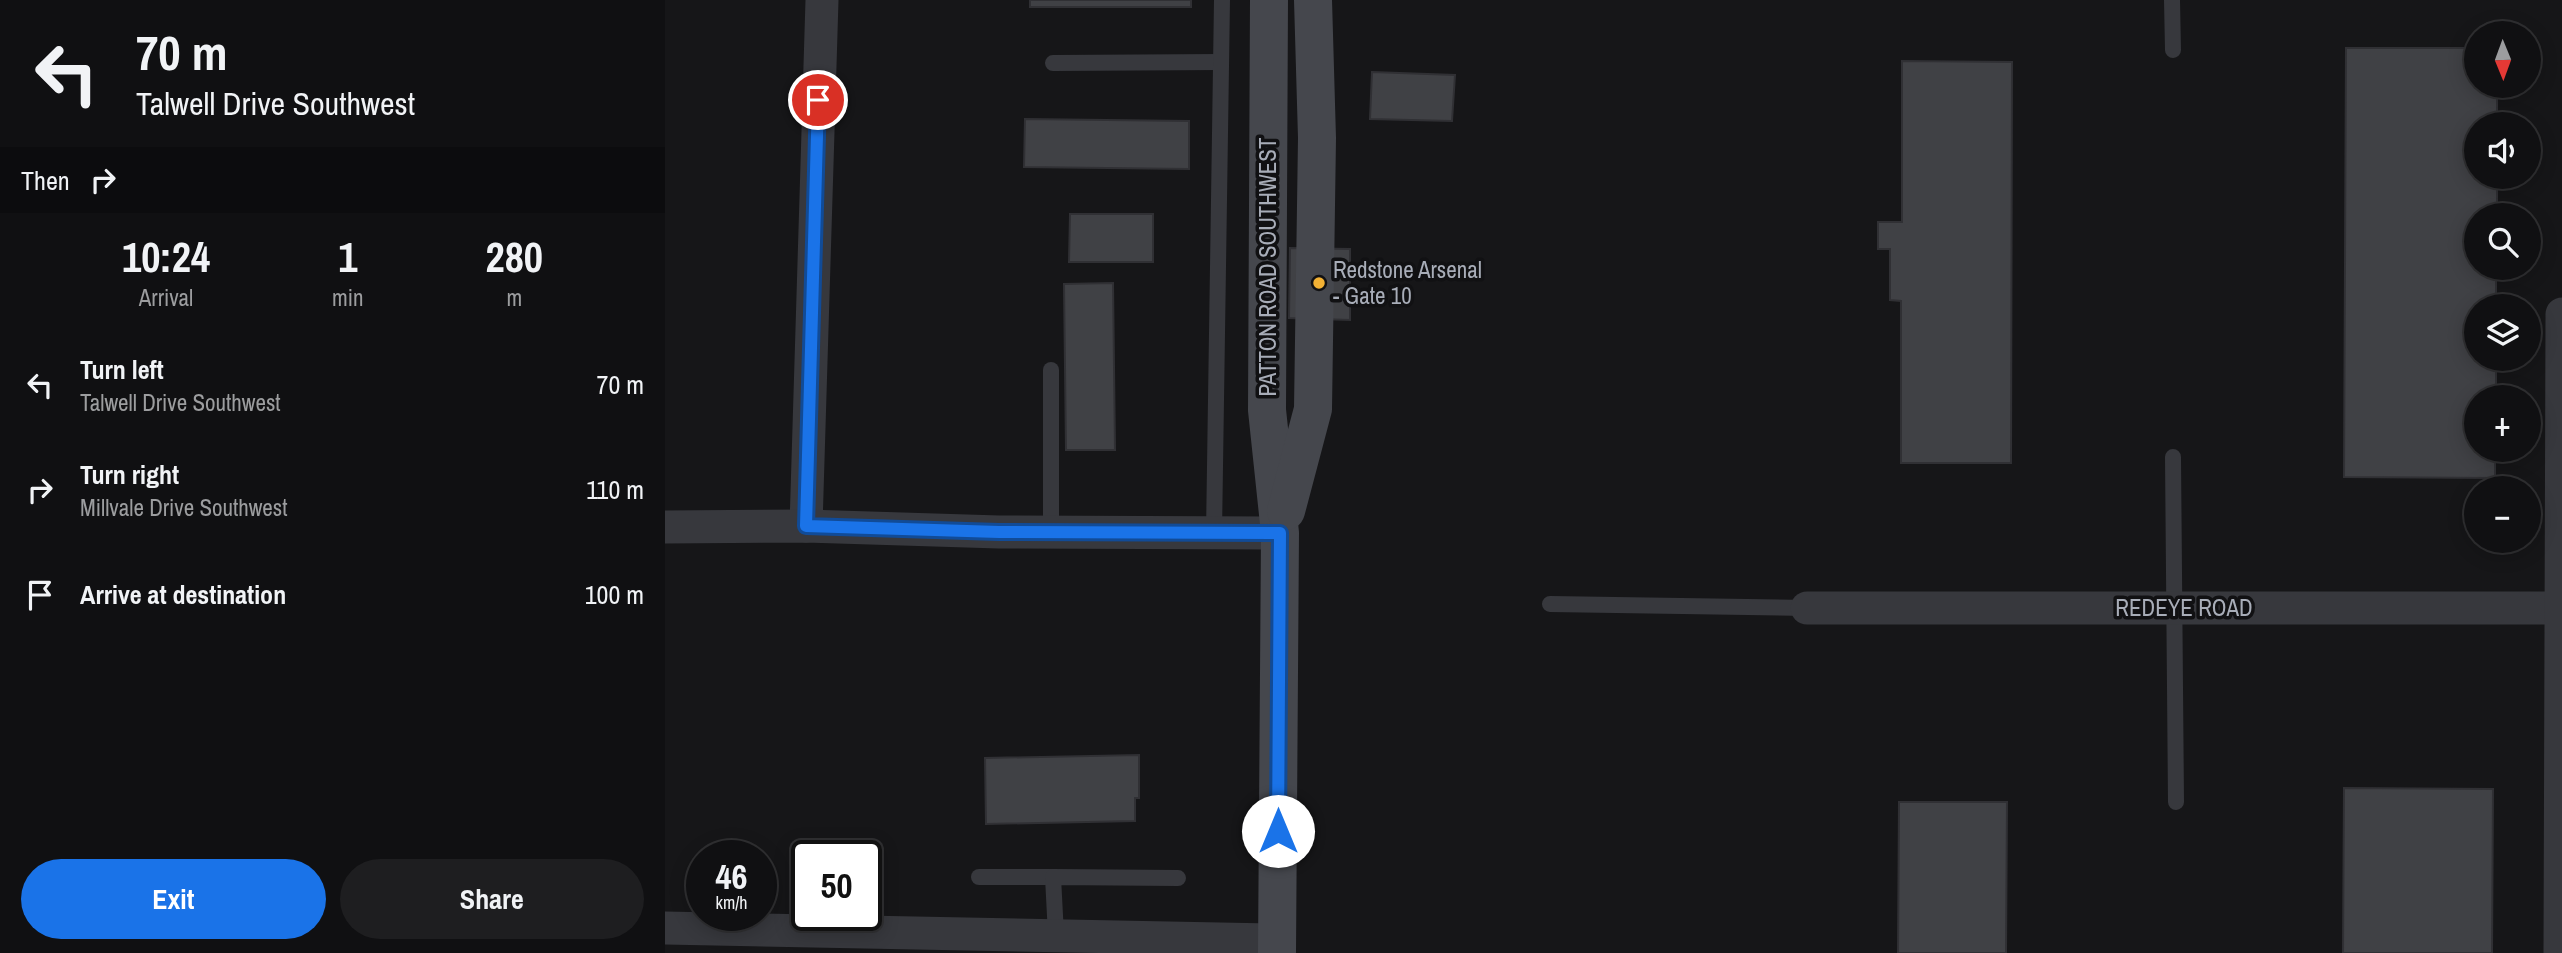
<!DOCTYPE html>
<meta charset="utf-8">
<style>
:root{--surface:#101012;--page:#1e1e20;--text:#f1f3f6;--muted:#9c9d9f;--line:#303032;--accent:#1a73e8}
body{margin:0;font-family:"Archivo Narrow",sans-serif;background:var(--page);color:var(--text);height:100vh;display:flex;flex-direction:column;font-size:26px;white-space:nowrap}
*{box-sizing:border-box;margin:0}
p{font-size:23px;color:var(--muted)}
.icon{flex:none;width:38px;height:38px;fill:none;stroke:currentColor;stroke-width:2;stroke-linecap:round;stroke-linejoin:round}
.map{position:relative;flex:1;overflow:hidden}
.sheet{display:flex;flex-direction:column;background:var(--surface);width:665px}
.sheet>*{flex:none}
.guide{background:#101012;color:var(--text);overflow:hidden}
.needle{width:46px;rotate:179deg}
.tools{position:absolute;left:1799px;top:21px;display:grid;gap:14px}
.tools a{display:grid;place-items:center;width:77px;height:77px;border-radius:50%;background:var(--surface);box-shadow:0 4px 18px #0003,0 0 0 2px var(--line);font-size:35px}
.speed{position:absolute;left:21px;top:840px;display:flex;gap:14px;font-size:35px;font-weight:700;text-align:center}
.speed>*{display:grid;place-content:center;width:91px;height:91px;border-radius:50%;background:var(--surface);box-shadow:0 4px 18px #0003,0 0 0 2px var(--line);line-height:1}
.speed small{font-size:18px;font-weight:400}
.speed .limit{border:4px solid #111;border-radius:10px;background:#fff;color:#111}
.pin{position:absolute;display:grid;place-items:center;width:60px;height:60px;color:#fff;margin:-30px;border:4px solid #fff;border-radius:50%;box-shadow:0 2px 7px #0007}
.me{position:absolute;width:77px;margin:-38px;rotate:0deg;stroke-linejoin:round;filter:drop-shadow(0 0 5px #0008)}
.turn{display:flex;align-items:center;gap:24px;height:147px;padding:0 21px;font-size:32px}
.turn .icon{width:91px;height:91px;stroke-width:2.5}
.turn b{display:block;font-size:49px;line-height:60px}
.then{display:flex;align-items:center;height:66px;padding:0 21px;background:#0003;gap:14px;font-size:26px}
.eta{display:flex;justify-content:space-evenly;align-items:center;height:119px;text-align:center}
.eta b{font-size:42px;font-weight:700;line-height:49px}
.cta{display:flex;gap:14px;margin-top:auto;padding:14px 21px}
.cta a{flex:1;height:80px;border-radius:42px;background:var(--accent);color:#fff;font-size:28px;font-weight:700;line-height:80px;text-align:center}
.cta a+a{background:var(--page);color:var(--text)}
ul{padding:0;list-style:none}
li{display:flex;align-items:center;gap:21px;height:105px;padding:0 21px}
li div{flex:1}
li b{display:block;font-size:26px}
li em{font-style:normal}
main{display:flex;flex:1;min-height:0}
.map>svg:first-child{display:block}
.building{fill:#404145;stroke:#303034;stroke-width:2}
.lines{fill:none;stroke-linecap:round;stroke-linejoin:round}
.lane{stroke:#37383d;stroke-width:16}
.street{stroke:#37383d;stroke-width:33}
.secondary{stroke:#45474d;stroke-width:38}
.route-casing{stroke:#114b97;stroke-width:18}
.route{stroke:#1a73e8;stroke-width:12}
.poi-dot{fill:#f2b134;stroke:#111113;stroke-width:2.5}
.labels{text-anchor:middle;stroke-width:7;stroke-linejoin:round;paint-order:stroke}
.street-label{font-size:23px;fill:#a8adb8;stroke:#111113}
.poi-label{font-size:23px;fill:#a8adb8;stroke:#111113;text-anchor:start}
</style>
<main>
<section class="sheet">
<div class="guide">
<div class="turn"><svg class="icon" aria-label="left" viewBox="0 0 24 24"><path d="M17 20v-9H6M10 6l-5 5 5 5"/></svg><div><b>70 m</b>Talwell Drive Southwest</div></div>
<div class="then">Then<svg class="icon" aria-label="right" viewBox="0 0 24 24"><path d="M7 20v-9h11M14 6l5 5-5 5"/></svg></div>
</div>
<div class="eta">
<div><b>10:24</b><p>Arrival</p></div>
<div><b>1</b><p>min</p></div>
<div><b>280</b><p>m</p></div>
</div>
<ul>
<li><svg class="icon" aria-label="left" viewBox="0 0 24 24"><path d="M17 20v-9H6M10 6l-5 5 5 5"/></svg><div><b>Turn left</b><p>Talwell Drive Southwest</p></div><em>70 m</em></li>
<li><svg class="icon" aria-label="right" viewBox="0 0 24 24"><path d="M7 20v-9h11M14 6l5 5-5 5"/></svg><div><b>Turn right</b><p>Millvale Drive Southwest</p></div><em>110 m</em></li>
<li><svg class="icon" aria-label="arrive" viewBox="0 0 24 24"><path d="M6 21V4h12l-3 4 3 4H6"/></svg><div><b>Arrive at destination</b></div><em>100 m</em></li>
</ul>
<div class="cta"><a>Exit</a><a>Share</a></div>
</section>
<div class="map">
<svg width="1897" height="953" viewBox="0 0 1897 953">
<rect width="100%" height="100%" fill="#161618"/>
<g class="building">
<rect x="365" y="0" width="161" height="7"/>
<path d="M1681 48H1811V86H1832V124H1811V177H1832V215H1811V268H1831V306H1811V359H1831V397H1811V450H1830V478L1679 477Z"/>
<path d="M1237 61 1347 62 1346 463H1236V301L1225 300V249H1213V222H1237Z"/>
<path d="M707 72 790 75 787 121 705 119Z"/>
<path d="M360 119 524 121V169L359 167Z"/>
<path d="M405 214H488V262H404Z"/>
<path d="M625 248 685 249V320L624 318Z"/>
<path d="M448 283 450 450H401L399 284Z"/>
<path d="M474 755V798H470V821L321 824 320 758Z"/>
<path d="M1679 788 1828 789 1827 953H1678Z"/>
<path d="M1234 802H1342L1341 953H1233Z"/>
</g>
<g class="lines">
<g class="lane">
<path d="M1507 0 1508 50"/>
<path d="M388 63 556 62"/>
<path d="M1508 457 1511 802"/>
<path d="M386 532V370"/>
<path d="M549 533 557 0"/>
<path d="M885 604 1142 608"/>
<path d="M314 877H388"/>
<path d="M391 935 388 877 513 878"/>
</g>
<g class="street">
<path d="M141 526 157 0"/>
<path d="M0 527 141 526 334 532 615 533"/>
<path d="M1142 608H1897"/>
<path d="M0 928 612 940"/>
<path d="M1895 953 1897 314"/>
</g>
<g class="secondary">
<path d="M604 0 602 410 615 533 612 953"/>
<path d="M621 511 648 409 652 138 648 0"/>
</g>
</g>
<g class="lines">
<g class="route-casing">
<path id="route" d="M153 100 141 526 334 532 615 533 613 831"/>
</g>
<use href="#route" class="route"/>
</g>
<circle class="poi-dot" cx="654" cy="283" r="7"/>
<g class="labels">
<g class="street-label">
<text transform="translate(603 267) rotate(-90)" y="8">PATTON ROAD SOUTHWEST</text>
<text x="1519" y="616">REDEYE ROAD</text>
</g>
<g class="poi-label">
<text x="668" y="278">Redstone Arsenal<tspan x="668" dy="26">- Gate 10</tspan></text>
</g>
</g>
</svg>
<div class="tools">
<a><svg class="needle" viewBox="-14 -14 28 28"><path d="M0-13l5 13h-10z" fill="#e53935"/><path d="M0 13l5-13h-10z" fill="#9c9d9f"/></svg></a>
<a><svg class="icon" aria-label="sound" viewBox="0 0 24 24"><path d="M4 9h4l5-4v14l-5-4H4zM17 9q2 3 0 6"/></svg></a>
<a><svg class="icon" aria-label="search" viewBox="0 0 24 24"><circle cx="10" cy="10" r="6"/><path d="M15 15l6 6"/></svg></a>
<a><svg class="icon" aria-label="layers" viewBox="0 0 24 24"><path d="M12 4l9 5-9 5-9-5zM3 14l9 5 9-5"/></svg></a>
<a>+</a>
<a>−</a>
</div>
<div class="speed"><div>46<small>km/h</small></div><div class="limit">50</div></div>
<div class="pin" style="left:153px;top:100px;background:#d93025"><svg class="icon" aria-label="arrive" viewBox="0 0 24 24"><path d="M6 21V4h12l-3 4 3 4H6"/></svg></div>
<svg class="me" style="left:613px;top:831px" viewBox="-20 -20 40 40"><circle r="19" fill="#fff"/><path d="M0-13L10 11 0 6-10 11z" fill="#1a73e8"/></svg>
</div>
</main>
